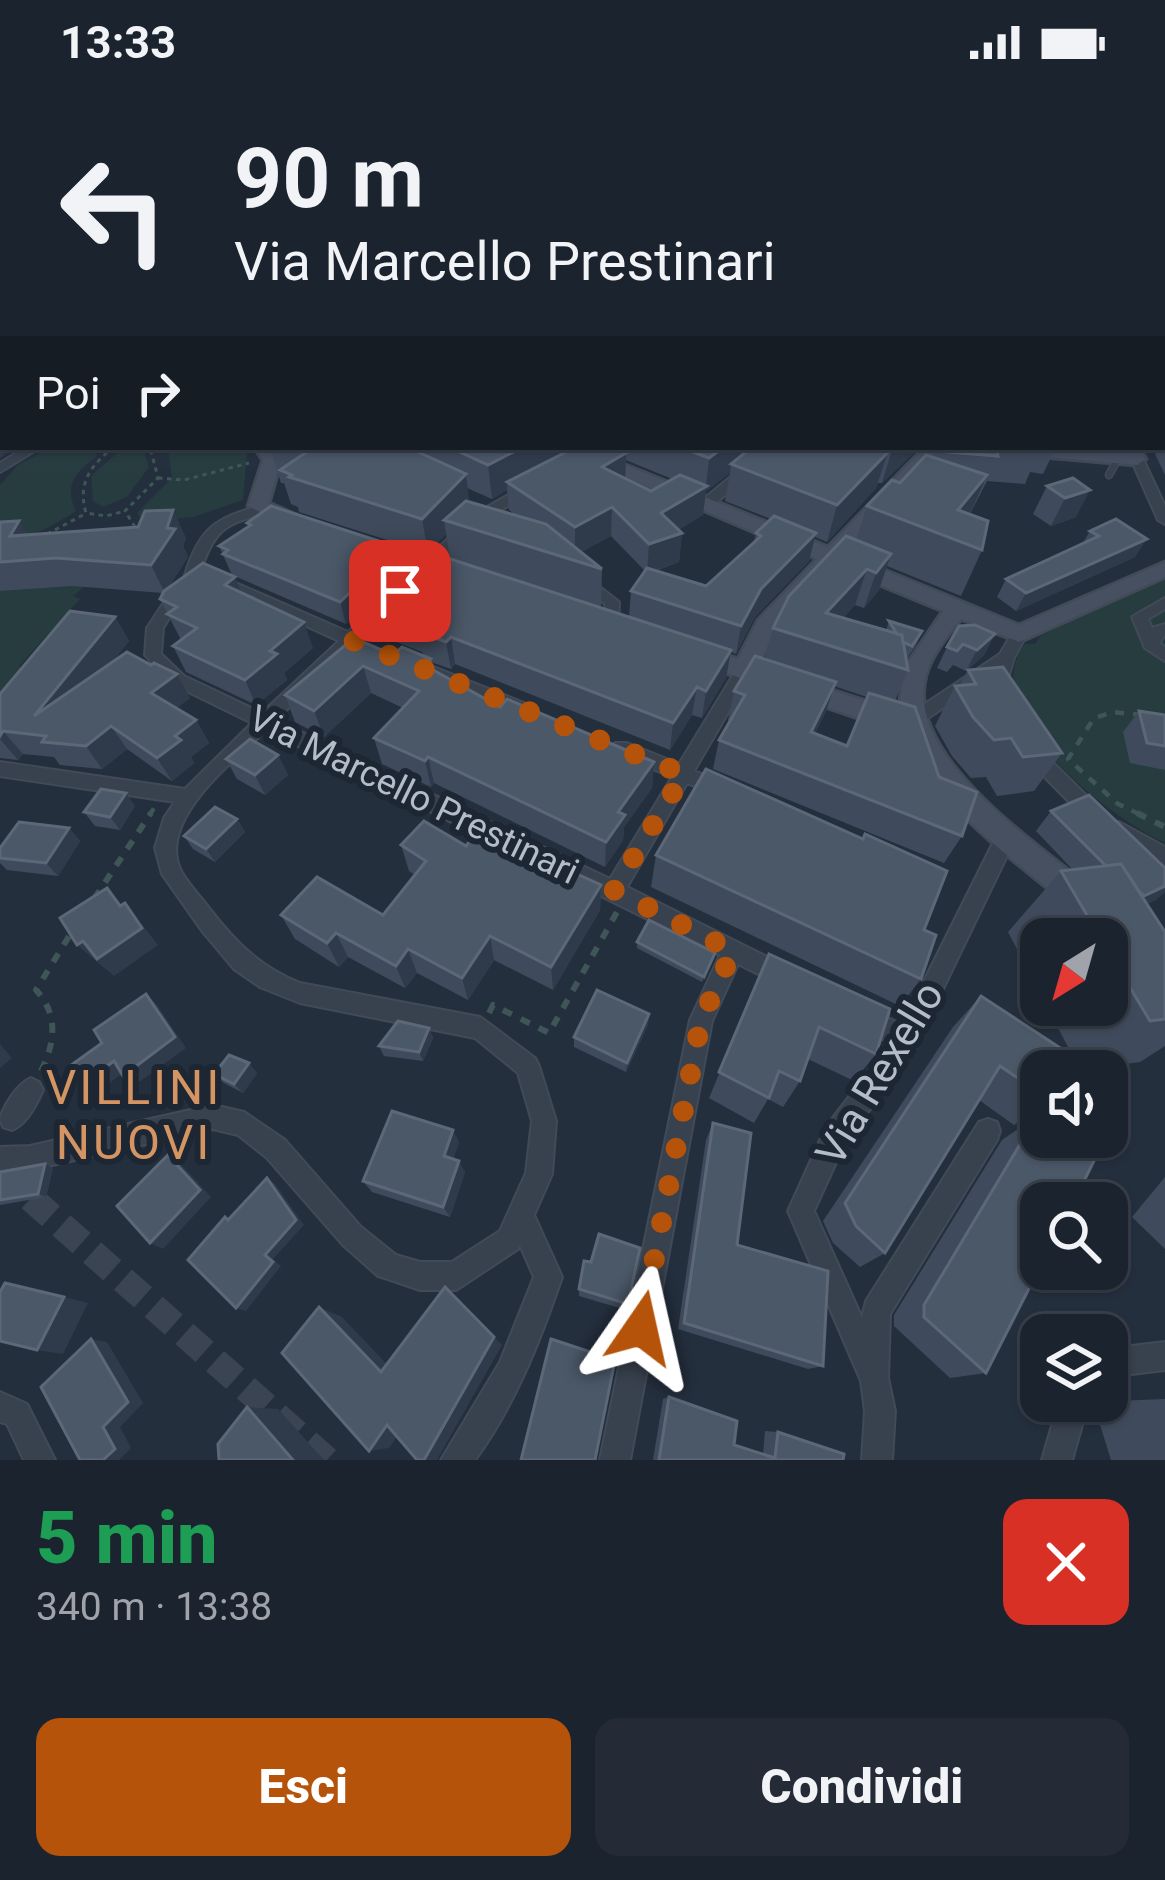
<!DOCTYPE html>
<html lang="it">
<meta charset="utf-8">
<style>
:root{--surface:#1b232e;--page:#242b36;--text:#f1f3f6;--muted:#a0a4aa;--line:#39404a;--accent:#b45309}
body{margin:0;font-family:Roboto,sans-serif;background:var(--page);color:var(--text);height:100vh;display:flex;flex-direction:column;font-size:45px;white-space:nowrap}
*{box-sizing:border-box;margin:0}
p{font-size:39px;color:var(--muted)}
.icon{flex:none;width:66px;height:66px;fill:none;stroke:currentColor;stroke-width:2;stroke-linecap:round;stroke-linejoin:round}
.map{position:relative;height:1376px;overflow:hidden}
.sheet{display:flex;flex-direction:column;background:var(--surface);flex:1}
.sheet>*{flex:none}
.banner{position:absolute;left:0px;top:0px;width:1167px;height:366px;box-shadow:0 3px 9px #0004,0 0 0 3px var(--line);background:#1b232e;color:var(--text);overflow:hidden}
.needle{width:78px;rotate:217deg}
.tools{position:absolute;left:1020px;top:834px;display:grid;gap:24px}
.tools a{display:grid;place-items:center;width:108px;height:108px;border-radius:24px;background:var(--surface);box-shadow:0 3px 9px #0004,0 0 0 3px var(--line);font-size:60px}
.pin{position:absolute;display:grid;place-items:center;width:102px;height:102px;color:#fff;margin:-51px;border-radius:24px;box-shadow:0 6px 18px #0006}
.me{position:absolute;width:132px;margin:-66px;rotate:11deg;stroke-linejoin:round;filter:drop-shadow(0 0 9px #0008)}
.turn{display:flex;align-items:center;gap:42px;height:252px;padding:0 36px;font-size:54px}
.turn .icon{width:156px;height:156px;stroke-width:2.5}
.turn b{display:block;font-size:84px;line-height:102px}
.then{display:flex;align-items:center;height:114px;padding:0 36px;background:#0003;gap:24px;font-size:45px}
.round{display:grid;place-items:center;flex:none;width:126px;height:126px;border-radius:24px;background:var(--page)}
.overview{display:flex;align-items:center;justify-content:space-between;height:204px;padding:0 36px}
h1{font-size:72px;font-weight:800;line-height:90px;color:#1e9e55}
.button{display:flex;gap:24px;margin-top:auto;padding:24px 36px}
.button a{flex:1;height:138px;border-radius:24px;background:var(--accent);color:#fff;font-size:48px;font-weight:800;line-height:138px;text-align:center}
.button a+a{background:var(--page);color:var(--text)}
.status{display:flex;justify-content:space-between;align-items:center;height:84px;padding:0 60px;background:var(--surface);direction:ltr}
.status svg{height:33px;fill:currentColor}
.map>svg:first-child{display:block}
.green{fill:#263c3f}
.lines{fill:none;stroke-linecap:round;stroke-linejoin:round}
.street-tunnel{stroke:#3a4453;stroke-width:27;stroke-dasharray:27 14;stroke-linecap:butt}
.lane-casing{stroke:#414a57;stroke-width:9}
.street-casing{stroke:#414a57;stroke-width:4}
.secondary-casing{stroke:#414a57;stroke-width:5}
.path-far2{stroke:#3f5557;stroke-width:3;stroke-dasharray:4.5 4.5;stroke-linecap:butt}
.path-far1{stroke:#3f5557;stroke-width:4.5;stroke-dasharray:9 9;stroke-linecap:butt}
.path{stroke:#3f5557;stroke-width:6;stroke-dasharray:10 10;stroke-linecap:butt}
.lane{stroke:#38414e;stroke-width:6}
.street{fill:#38414e;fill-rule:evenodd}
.secondary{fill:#465061;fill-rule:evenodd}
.wall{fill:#3f4b5c;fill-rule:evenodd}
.shaded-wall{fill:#2f3b4b}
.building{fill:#4b5868;stroke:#5c6777;stroke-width:3}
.route{stroke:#b45309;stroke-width:21;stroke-dasharray:0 37.8}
.labels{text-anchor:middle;stroke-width:12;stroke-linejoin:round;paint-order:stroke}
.street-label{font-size:36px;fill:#b4bcc9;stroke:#1d2633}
.near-street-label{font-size:42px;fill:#b4bcc9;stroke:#1d2633}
.near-neighbourhood-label{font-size:48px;letter-spacing:3px;fill:#d59563;stroke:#1d2633}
</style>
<div class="status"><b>13:33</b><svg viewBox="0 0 49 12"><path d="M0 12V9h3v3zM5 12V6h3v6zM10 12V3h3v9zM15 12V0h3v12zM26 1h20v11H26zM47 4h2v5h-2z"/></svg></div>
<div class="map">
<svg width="1165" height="1376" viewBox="0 0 1165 1376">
<rect width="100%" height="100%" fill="#242f3e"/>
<g class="green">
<path d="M51 363H95L96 373C74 389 64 403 76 427 53 441 27 461 0 445V401L18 381Z"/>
<path d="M124 363 144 367 149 383 127 413 103 423 93 417 91 392Z"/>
<path d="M241 363 247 369 243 416 193 433 143 438 137 429 172 394 168 365Z"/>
<path d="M1165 492V759C1109 733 973 630 1025 560H1035L1040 552Z"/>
<path d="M86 501 73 512 80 515 19 582 34 595 0 638V507Z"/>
</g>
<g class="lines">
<path class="street-tunnel" d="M0 1087 327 1376"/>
<g class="lane-casing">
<path id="lane" d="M1109 391 1117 376"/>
</g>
<g class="street-casing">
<g id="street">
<path d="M26 363H41L0 388V379Z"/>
<path d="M767 363H780L710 424H700V418Z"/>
<path d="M1137 371 1143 375 1165 422V440L1158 436 1131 375Z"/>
<path d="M526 401 532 405 531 408 483 437 427 490H417V484L473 431Z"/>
<path d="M260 422 267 426 265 429C215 443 216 449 197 494H187L185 491C199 445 215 434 260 422Z"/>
<path d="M583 490 619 518 618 546H608L605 520 576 495Z"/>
<path d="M222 493 348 548 388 511H398V517L361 554 364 558 362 562H352L276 636 610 795 672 693 615 669 612 664 615 659H627L679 680 738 583H750L752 587 694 687 724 699 727 704 724 709 718 711 687 699 627 803 793 886 796 893 793 900 785 903 738 880 712 937 630 1376H600L690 936 720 871 266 646C234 677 156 736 181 787 188 800 200 812 209 824 235 858 260 883 300 899L480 933 535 974 539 982 556 1037 552 1090 534 1131 562 1193C540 1257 515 1321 475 1376H441L500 1278 534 1193 520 1161 518 1165 456 1206H420L388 1195 378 1192 343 1161 267 1074 238 1051 213 1045 30 1086 0 1089V1063L30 1062 213 1021 244 1028 285 1056 361 1143 396 1171 420 1178H452L500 1147 526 1089 532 1037 518 989 475 954 300 919 260 903 234 885 203 848 162 790 155 764 164 734 175 718 0 692V678L185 705 252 639 172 600 145 571 147 544 174 503 179 501 186 506 163 544 161 570 184 592 262 629 339 557 217 501V495Z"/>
<path d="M1165 514V525L1148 535 1152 544 1165 540V551L1159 559 1165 563V577L1145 564 1132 533Z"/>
<path d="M1019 545 1027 550 1014 574 1003 611 997 613 989 607 993 590 919 640H907L904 636 907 632 1000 570 1014 546Z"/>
<path d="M426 580 529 621 531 625 523 631 517 629 420 590 418 586 420 582Z"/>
<path d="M1034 664 1040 666 1102 727 1104 732 1102 737H1088L1028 676 1025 671Z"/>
<path d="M1119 738 1165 763V781L1112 752 1109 746 1112 740Z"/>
<path d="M1008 741 1015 743 1018 749 915 963 844 1061 814 1127 862 1234 866 1217 979 1038 988 1035 997 1038 1000 1047 997 1056 890 1230 888 1294 895 1327 892 1376H862L865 1327 861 1297 788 1127 826 1043 890 959 855 941 852 933 855 925 863 922 902 941 1001 743Z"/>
<path d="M31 994 39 998 43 1006C37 1020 27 1040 12 1046L3 1043 0 1034C5 1020 17 1000 31 994Z"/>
<path d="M1165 1258V1286L1107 1293V1265Z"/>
<path d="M0 1308 27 1320 55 1376H24L7 1340 0 1338Z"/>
<path d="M1059 1317H1089L1072 1376H1042Z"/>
</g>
</g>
<g class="secondary-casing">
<g id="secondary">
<path d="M254 363H272L281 376 269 419 305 435V443H291L248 422 263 376Z"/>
<path d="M556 363H581L828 463 925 363H944L845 470 1019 541 1165 478V493L1019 558 961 535C948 551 932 570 926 591 903 672 1038 760 1092 805L1096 814 1092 823 1081 827 1070 823C1012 773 931 720 905 644H887L685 575 681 569 693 561 738 575 758 536 817 475ZM834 482 943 527 903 586 899 628 758 582 776 545Z"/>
<path d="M980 363 1124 368 1121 363H1139L1146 375 1137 381 989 368Z"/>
<path d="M368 457 465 488 468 493 457 500 361 467V459Z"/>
</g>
</g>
<g class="path-far2">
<path d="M114 363C91 381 77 399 86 429L106 432 125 427"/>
<path d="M158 394 184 396 249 379"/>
<path d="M135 443 125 427 158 394 150 363"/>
<path d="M47 450 85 430"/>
</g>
<g class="path-far1">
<path d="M1142 631 1113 628 1094 634 1068 675 1118 720 1143 732"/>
<path d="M149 732 154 724"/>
</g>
<g class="path">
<path d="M1137 729 1165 743"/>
<path d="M94 815 151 729"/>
<path d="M489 929 493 921 549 949 617 828"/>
<path d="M41 987C55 959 59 931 36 906L71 849"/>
</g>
<use href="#lane" class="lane"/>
<use href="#street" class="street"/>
<use href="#secondary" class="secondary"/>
</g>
<g class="wall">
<path d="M0 195H3V332L0 328Z"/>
<path d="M1165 354V391L1155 370 1160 363H1164Z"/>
<path d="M270 363H569V367L616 365V363H920L882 399H878L876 404 827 458 815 453 809 477 755 533 736 570 731 568 726 594 702 634 692 631 670 666 455 580 451 585 431 578 433 586 500 623 654 678 652 704 624 743 623 756 605 783 434 699 431 703 382 680 374 654 403 624 371 609 324 653 295 638 285 611 393 571H423L422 568 384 553 377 525 450 475 446 450 428 469 299 428 298 423 291 420 284 399H281ZM626 376 638 381 672 395 651 407 625 394ZM730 389 725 417 771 435 756 449 754 458 706 502 655 487 679 478 682 449 678 446 703 431 706 407ZM467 404 492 415 507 406 509 426 517 432 469 418ZM611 452 645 487 631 507 629 533 601 524 602 485 581 468Z"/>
<path d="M939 363H1056L1043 390 1030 388 1025 400 987 397 970 430 982 466 961 512 887 482 879 506 864 524 855 521 843 534 886 547 889 537 922 547 916 561 906 576 908 586 895 617 939 693 962 752 944 779 713 685 719 656 730 637 728 636 734 607 765 575 773 544 856 457 867 422 933 373ZM834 602 867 613 847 662 815 649 826 627Z"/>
<path d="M1073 394 1076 433 1051 442 1033 430 1047 402Z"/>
<path d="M19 437 27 451 186 454 183 462 188 473 168 504 241 509 313 564 284 589 287 596 256 621 186 588 173 562 181 556 160 515 163 509 73 502 0 507V438Z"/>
<path d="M247 439 402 485 346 540 232 491 219 462 248 443Z"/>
<path d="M1090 447 1135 473 1016 527 997 513 1006 495 1083 459Z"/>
<path d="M115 533 129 557 112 578 190 614 176 624 196 636 209 659 191 673 194 679 172 697 127 665 102 685 60 681 54 673 23 670 18 676 0 674V610Z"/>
<path d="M995 550 984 571 966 587 953 581 947 588 937 584 947 563Z"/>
<path d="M968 586 1062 669 1034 707 997 712 986 693 971 694 952 672 935 642 955 602 960 601Z"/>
<path d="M1139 627 1165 631V686L1130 679 1123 648Z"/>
<path d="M278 671 288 691 265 711 237 695 226 675Z"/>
<path d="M135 722 120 746 95 742 84 728Z"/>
<path d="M1051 727 1157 815 1147 820 1165 848V962L1140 978 1080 986 1046 921H1107V855H1041V911L1008 848 1061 787 1073 786 1036 747Z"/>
<path d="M237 735 245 748 215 778 193 765 184 752Z"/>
<path d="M69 744 80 757 58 792 7 786 0 779V764Z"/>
<path d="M863 755 924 846 921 895 900 922 651 803 656 771Z"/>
<path d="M401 761 466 762 601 801 600 826 553 906 494 876 468 916 417 889 405 904 348 873 339 883 295 855 281 831H383L415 791 409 787Z"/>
<path d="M637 858 713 875 702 898 637 864Z"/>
<path d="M769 870 876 970 854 997 808 975 800 997 783 1023 768 1015 754 1039 709 1014Z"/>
<path d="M981 912 1041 987V1022L1014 1041 979 1016 885 1169 860 1183 833 1159 823 1137 953 943Z"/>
<path d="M648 941 626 988 574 963V953Z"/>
<path d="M429 944 433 954 423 977 384 972 379 962Z"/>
<path d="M257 989 243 1009 224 999 214 990Z"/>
<path d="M1037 1032 986 1289 950 1294 894 1242V1231L1002 1056Z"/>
<path d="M713 1039 737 1161 823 1282 808 1285 678 1245 706 1056Z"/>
<path d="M459 1058 453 1075 465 1088 450 1133 372 1108 363 1097Z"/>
<path d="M45 1080 53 1084 46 1113 0 1121V1088Z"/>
<path d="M1165 1093V1165L1132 1133Z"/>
<path d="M579 1205 628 1220 626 1226 579 1212Z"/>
<path d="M669 1313 734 1361 763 1370 765 1347 778 1348 843 1376H653L663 1315Z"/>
<path d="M1165 1315V1376H1111L1093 1318Z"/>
</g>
<g class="shaded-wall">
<path d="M0 354 3 363 8 369 0 374Z"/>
<path d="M523 363H569V373L507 398V406L492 415 488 381Z"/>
<path d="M724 363H762L731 380 730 389 706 407 703 431 662 456 682 449 679 478 647 489 649 460 661 429 706 403 709 374Z"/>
<path d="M893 363H920L882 399Z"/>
<path d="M888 368 876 404 827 458 837 421Z"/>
<path d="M626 369 625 397 602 383Z"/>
<path d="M466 390 470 425 444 436 446 450 428 469 422 435Z"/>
<path d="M987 391 967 437 958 426Z"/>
<path d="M1090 406 1076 433 1051 442 1065 414Z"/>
<path d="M612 423 611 452 575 472V443Z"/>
<path d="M173 426 186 454 183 462 188 473 165 509 151 481Z"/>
<path d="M19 437 36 464 10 452Z"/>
<path d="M816 449 809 477 755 533 736 570 741 542 761 505Z"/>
<path d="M1147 455 1135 473 1016 527 1026 509Z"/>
<path d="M397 463 402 485 346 540 340 518Z"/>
<path d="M891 470 879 506 864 524 876 489Z"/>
<path d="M867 485 855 521 820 559 826 529Z"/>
<path d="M235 493 245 519 225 501Z"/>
<path d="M115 533 129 557 52 655 34 632Z"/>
<path d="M304 538 313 564 284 589 287 596 256 621 245 596 270 567Z"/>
<path d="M995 550 984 571 966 587 977 566Z"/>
<path d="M451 553 455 580 451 585 446 558Z"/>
<path d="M731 566 726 594 702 634 706 607Z"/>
<path d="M363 582 371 609 324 653 314 627Z"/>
<path d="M177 590 190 614 165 633 151 609Z"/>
<path d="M836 598 826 627 801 677 811 648Z"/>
<path d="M697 603 692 631 670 666 673 639Z"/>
<path d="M196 636 209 659 191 673 194 679 172 697 157 674 175 652Z"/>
<path d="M111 642 127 665 102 685 86 662Z"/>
<path d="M3 647 23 670 18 676 0 655Z"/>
<path d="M278 671 288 691 265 711 255 691Z"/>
<path d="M428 673 434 699 431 703 425 677Z"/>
<path d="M654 678 652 704 624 743 623 756 605 783 606 758 618 728Z"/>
<path d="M126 709 135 722 120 746 110 733Z"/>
<path d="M237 735 245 748 215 778 206 765Z"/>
<path d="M69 744 80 757 58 792 46 779Z"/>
<path d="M601 801 600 826 553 906 551 883Z"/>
<path d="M1165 802V808L1157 815 1125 830 1144 812Z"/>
<path d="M125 819 158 861 114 892 77 861Z"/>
<path d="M336 849 348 873 339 883 327 859Z"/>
<path d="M490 852 494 876 468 916 462 894Z"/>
<path d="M408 865 417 889 405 904 396 882Z"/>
<path d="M146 910 157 921 186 964 135 1001 123 992Z"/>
<path d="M649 930 648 941 626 988 627 979Z"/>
<path d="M429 944 433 954 423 977 419 968Z"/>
<path d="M0 960 12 974 0 984Z"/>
<path d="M114 977 126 987 94 1010 81 1001Z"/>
<path d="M249 979 257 989 243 1009 234 1000Z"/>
<path d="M453 1046 459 1058 450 1083 444 1072Z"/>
<path d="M168 1071 180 1079 211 1113 163 1165 150 1159Z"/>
<path d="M459 1077 465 1088 450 1133 443 1123Z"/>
<path d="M45 1080 53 1084 46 1113 38 1110Z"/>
<path d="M267 1094 275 1100 304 1141 273 1175 281 1182 246 1227 236 1224 265 1171Z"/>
<path d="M64 1213 88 1219 63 1270 37 1266Z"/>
<path d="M319 1223 342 1233 399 1293 381 1288Z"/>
<path d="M494 1253 502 1261 437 1376H424Z"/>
<path d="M91 1255 107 1258 143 1319 120 1343 131 1364 119 1376H103V1343Z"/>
<path d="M247 1323 278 1325 324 1376H293Z"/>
<path d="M387 1341H405L389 1364 369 1367Z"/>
</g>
<g class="building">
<path d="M0 195H3V310L0 309V217L2 218 0 215Z"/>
<rect x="1164" y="233" width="1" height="93"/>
<path d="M314 363H407L466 390 422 435 289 393 292 391 280 386Z"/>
<path d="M449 363H523L488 381Z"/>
<path d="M576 363H611L626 369 602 383 651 407 680 391 707 402 661 429 682 449 649 460 612 423 575 443 507 398Z"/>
<path d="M680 363H724L709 374Z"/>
<path d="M752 363H882L888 368 837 421 731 380Z"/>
<path d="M939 363H996L998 372 936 367Z"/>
<path d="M926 371 987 391 958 426 988 437 982 466 867 422 892 396 900 399Z"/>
<path d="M1073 394 1090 406 1065 414 1047 402Z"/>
<path d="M466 417 546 440 602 485 444 436Z"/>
<path d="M271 422 397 463 340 518 223 470 228 466 219 462 251 441 247 439Z"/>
<path d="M173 426 167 444 175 445 151 481 56 474 0 478V438L19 437 10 452 138 443 145 427Z"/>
<path d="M774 432 816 449 761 505 741 542 631 507 647 484 706 502 761 452 756 449Z"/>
<path d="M1116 435 1147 455 1026 509 1006 495 1099 452 1090 447Z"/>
<path d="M846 452 891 470 876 489 867 485 826 529 902 551 908 586 773 544 789 512Z"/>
<path d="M435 470 731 566 706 607 697 603 673 639 451 553 446 558 417 547 419 542 377 525Z"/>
<path d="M203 479 235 493 225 501 304 538 270 567 277 570 245 596 173 562 197 544 167 530 177 523 160 515 164 507Z"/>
<path d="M70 527 115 533 34 632 127 568 151 581 154 579 177 590 151 609 196 636 175 652 181 656 157 674 111 642 86 662 42 658 46 652 3 647 0 652V610Z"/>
<path d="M889 537 922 547 912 562 903 558 902 551 897 550Z"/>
<path d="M975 541 995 550 977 566 963 560 957 567 947 563 959 542Z"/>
<path d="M354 554 393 571 402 563 431 575 426 582 500 623 507 615 654 678 618 728 625 731 606 758 428 673 425 677 374 654 419 607 363 582 314 627 285 611Z"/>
<path d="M755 572 836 598 811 648 847 662 869 609 915 623 939 693 977 708 962 752 719 656 745 611 734 607Z"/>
<path d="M1003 583 1062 669 1023 673 1011 654 994 656 973 633 955 602 976 600 968 586Z"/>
<path d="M1139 627 1165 631V662L1147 659Z"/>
<path d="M250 655 278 671 255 691 226 675Z"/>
<path d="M706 685 863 755 865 750 947 787 924 846 936 851 921 895 656 771Z"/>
<path d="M101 705 126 709 110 733 84 728Z"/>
<path d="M1089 711 1165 784V802L1144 812 1139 807 1121 780 1106 782 1051 727Z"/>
<path d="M215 723 237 735 206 765 184 752Z"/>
<path d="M424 737 466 762 480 744 519 763 544 783 548 777 601 801 551 883 490 852 462 894 408 865 396 882 336 849 327 859 281 831 317 793 383 831 426 777 401 761Z"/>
<path d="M19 738 69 744 46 779 0 774V764Z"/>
<path d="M1121 780 1165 848V935L1150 937 1107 865V855H1101L1061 787Z"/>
<path d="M107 804 120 822 125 819 142 844 97 875 83 857 77 861 60 834Z"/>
<path d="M649 836 715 869 704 893 637 858Z"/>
<path d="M769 870 890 925 876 970 819 943 800 997 779 987 769 1014 719 988Z"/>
<path d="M597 906 649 930 627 979 574 953Z"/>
<path d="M146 910 175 953 123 992 114 977 81 1001 70 982 102 959 94 946Z"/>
<path d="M981 912 1071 971 1063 987H1041V1010L1000 982 885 1169 856 1142 845 1119Z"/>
<path d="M398 937 429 944 419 968 379 962Z"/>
<path d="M229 971 249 979 234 1000 214 990Z"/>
<path d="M392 1027 453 1046 444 1072 459 1077 443 1123 363 1097Z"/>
<path d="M1037 1032 1041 1035V1053H1066L1095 1075 1073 1119H1041V1181L986 1289 924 1233V1221Z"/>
<path d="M713 1039 751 1049 737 1161 828 1187 823 1282 684 1239Z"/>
<path d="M168 1071 200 1106 150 1159 117 1122Z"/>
<path d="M45 1080 38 1110 0 1116V1088Z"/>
<path d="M267 1094 296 1136 265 1171 273 1178 236 1224 188 1176 225 1133 228 1136Z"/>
<path d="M599 1150 640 1164 628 1220 579 1205 584 1177 591 1178Z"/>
<path d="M5 1199 64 1213 37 1266 0 1257V1208Z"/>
<path d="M445 1203 494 1253 424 1376H417L387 1341 369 1367 282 1269 319 1223 381 1288Z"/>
<path d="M91 1255 128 1318 103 1343 115 1365 103 1376H80L41 1303Z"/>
<path d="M551 1255 615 1276 595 1376H521Z"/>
<path d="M669 1313 737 1337 734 1361 775 1374 778 1348 844 1370 843 1376H659Z"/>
<path d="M247 1323 293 1376H219L218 1360Z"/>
</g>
<linearGradient id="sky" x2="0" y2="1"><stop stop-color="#141a22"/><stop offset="0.5" stop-color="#3f4d63"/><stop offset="1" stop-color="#3f4d63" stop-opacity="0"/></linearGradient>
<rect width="1165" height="388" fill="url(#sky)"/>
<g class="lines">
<path class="route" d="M400 507 349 555 684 690 614 806 733 867 701 936 641 1244"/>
</g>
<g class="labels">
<g class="street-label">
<text transform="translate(414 710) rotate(26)" y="13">Via Marcello Prestinari</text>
</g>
<g class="near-street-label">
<text transform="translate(879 989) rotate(-59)" y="15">Via Rexello</text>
</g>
<g class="near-neighbourhood-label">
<text x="134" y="1020">VILLINI<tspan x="134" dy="55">NUOVI</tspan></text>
</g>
</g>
</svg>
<div class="tools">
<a><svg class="needle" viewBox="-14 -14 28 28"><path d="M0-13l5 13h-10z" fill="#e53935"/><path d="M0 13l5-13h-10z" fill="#a0a4aa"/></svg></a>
<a><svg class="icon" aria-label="sound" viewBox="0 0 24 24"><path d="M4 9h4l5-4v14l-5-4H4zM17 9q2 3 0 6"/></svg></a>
<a><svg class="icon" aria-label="search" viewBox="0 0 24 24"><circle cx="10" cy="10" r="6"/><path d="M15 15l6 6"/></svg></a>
<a><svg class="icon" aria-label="layers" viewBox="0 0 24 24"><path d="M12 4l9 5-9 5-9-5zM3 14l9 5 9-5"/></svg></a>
</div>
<div class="pin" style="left:400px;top:507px;background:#d93025"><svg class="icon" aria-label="arrive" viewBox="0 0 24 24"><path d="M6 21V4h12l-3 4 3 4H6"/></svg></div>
<svg class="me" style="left:641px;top:1244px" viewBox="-20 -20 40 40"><path d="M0-17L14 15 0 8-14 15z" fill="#b45309" stroke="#fff" stroke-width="4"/></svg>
<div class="banner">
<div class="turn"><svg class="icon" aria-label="left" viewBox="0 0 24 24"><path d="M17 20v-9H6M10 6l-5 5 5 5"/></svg><div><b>90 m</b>Via Marcello Prestinari</div></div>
<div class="then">Poi<svg class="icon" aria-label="right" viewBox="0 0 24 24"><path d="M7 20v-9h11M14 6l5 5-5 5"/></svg></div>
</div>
</div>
<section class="sheet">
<div class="overview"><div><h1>5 min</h1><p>340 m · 13:38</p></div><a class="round" style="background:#d93025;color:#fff"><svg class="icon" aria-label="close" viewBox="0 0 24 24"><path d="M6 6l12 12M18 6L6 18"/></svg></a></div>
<div class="button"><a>Esci</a><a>Condividi</a></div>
</section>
